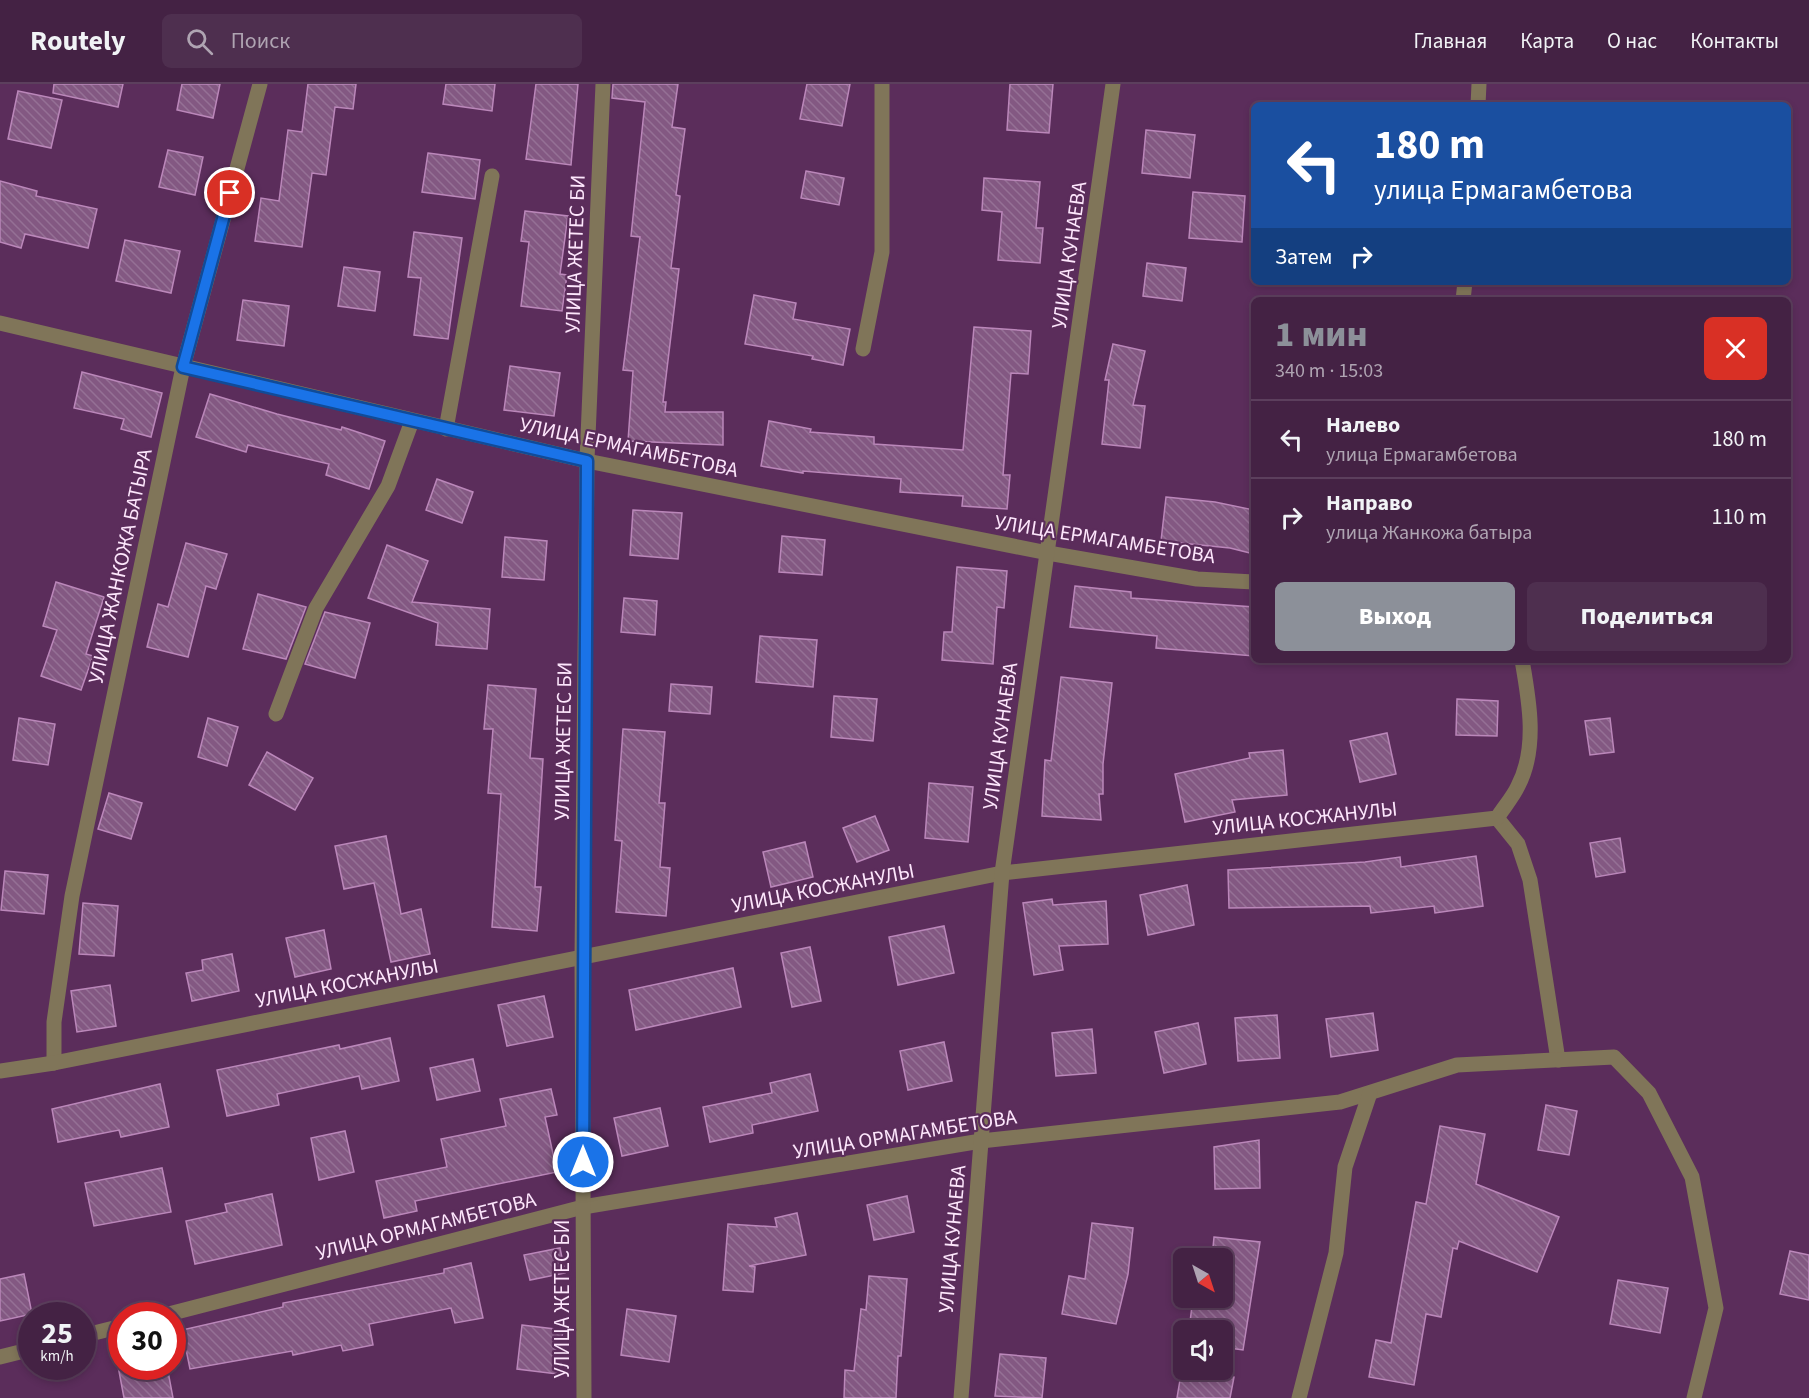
<!DOCTYPE html>
<html lang="ru">
<meta charset="utf-8">
<style>
:root{--surface:#424;--page:#4e2f4f;--text:#f1f3f6;--muted:#afa4b2;--line:#5c3f5d;--accent:#8c9099}
body{margin:0;font-family:"Source Sans 3",sans-serif;background:var(--page);color:var(--text);height:100vh;display:flex;flex-direction:column;font-size:22px;white-space:nowrap}
*{box-sizing:border-box;margin:0}
p{font-size:20px;color:var(--muted)}
.icon{flex:none;width:33px;height:33px;fill:none;stroke:currentColor;stroke-width:2;stroke-linecap:round;stroke-linejoin:round}
.map{position:relative;flex:1;overflow:hidden}
.sheet{position:absolute;left:1251px;top:213px;width:540px;height:366px;display:flex;flex-direction:column;background:var(--surface);border-radius:9px;box-shadow:0 3px 9px #0003,0 0 0 2px var(--line)}
.sheet>*{flex:none}
.banner{position:absolute;left:1251px;top:18px;width:540px;height:183px;border-radius:9px;box-shadow:0 3px 9px #0003,0 0 0 2px var(--line);background:#1a4fa0;color:#fff;overflow:hidden}
.needle{width:39px;rotate:141deg}
.tools{position:absolute;left:1173px;top:1164px;display:grid;gap:12px}
.tools a{display:grid;place-items:center;width:60px;height:60px;border-radius:9px;background:var(--surface);box-shadow:0 3px 9px #0003,0 0 0 2px var(--line);font-size:30px}
.speed{position:absolute;left:18px;top:1218px;display:flex;gap:12px;font-size:30px;font-weight:700;text-align:center}
.speed>*{display:grid;place-content:center;width:78px;height:78px;border-radius:50%;background:var(--surface);box-shadow:0 3px 9px #0003,0 0 0 2px var(--line);line-height:1}
.speed small{font-size:15px;font-weight:400}
.speed .limit{border:9px solid #d22;background:#fff;color:#111}
.pin{position:absolute;display:grid;place-items:center;width:51px;height:51px;color:#fff;margin:-26px;border:3px solid #fff;border-radius:50%;box-shadow:0 2px 6px #0007}
.me{position:absolute;width:66px;margin:-33px;rotate:0deg;stroke-linejoin:round;filter:drop-shadow(0 0 4px #0008)}
.turn{display:flex;align-items:center;gap:21px;height:126px;padding:0 24px;font-size:27px}
.turn .icon{width:78px;height:78px;stroke-width:2.5}
.turn b{display:block;font-size:42px;line-height:51px}
.then{display:flex;align-items:center;height:57px;padding:0 24px;background:#0003;gap:12px;font-size:22px}
.round{display:grid;place-items:center;flex:none;width:63px;height:63px;border-radius:9px;background:var(--page)}
.overview{display:flex;align-items:center;justify-content:space-between;height:102px;padding:0 24px}
h1{font-size:36px;font-weight:800;line-height:45px;color:var(--accent)}
.primary-button{display:flex;gap:12px;margin-top:auto;padding:12px 24px}
.primary-button a{flex:1;height:69px;border-radius:9px;background:var(--accent);color:#fff;font-size:24px;font-weight:800;line-height:69px;text-align:center}
.primary-button a+a{background:var(--page);color:var(--text)}
ul{padding:0;list-style:none}
li{display:flex;align-items:center;gap:18px;height:78px;padding:0 24px;border-top:2px solid var(--line)}
li div{flex:1}
li b{display:block;font-size:22px}
li em{font-style:normal}
header{display:flex;align-items:center;gap:36px;box-sizing:border-box;height:84px;padding:0 30px;background:var(--surface);border-bottom:2px solid var(--line)}
header strong{font-size:28px}
nav{display:flex;gap:33px;margin-inline-start:auto;font-size:21px}
.search{width:420px;height:54px;background:var(--page);display:flex;align-items:center;gap:15px;box-sizing:border-box;padding:0 21px;border-radius:9px;color:var(--muted);font-size:22px}
.map>svg:first-child{display:block}
.building{fill:url(#building-back-hatch);stroke:#bb87ba;stroke-width:1.5}
.lines{fill:none;stroke-linecap:round;stroke-linejoin:round}
.minor{stroke:#807559;stroke-width:15}
.route-casing{stroke:#114b97;stroke-width:15}
.route{stroke:#1a73e8;stroke-width:10}
.labels{text-anchor:middle;stroke-width:4.5;stroke-linejoin:round;paint-order:stroke}
.street-label{font-size:21px;fill:#fde6fc;stroke:#5b2d5b}
</style>
<header>
<strong>Routely</strong>
<div class="search"><svg class="icon" aria-label="search" viewBox="0 0 24 24"><circle cx="10" cy="10" r="6"/><path d="M15 15l6 6"/></svg>Поиск</div>
<nav><a>Главная</a><a>Карта</a><a>О нас</a><a>Контакты</a></nav>
</header>
<div class="map">
<svg width="1809" height="1314" viewBox="0 0 1809 1314">
<defs>
<pattern id="building-back-hatch" width="6" height="6" patternUnits="userSpaceOnUse" patternTransform="scale(1.5)"><rect width="6" height="6" fill="#835882"/><path d="M-1 5l2 2M0 0l6 6M5-1l2 2" fill="none" stroke="#957095"/></pattern>
</defs>
<rect width="100%" height="100%" fill="#5b2d5b"/>
<g class="building">
<path d="M54 0H123L118 23 53 9Z"/>
<path d="M182 0H220L213 34 177 26Z"/>
<path d="M308 0H356L353 25 335 23 326 91 312 89 302 163 255 157 261 114 279 117 288 46 302 48Z"/>
<path d="M446 0H495L492 27 443 20Z"/>
<path d="M536 0H578L571 81 526 75Z"/>
<path d="M613 0H678L672 43 685 45 676 111 680 112 671 184 679 185 663 318H666L665 328H723V361L628 357 633 287 623 286 640 153 631 152 645 18 612 14Z"/>
<path d="M807 0H850L842 42 800 35Z"/>
<path d="M1010 0H1053L1049 49 1007 46Z"/>
<path d="M18 7 62 16 51 64 8 55Z"/>
<path d="M1146 46 1195 51 1190 94 1142 89Z"/>
<path d="M168 66 203 73 195 111 159 103Z"/>
<path d="M428 69 480 76 475 115 422 108Z"/>
<path d="M806 87 844 94 839 121 801 114Z"/>
<path d="M984 94 1040 98 1036 144H1043L1040 179 998 176 1002 128 982 126Z"/>
<path d="M0 97 37 107 36 112 97 125 88 164 25 150 21 164 0 158Z"/>
<path d="M1193 108 1245 112 1242 158 1189 154Z"/>
<path d="M525 127 568 132 560 190 567 191 562 227 521 222 529 158 521 157Z"/>
<path d="M414 148 462 154 448 255 414 251 421 194 408 193Z"/>
<path d="M125 156 180 167 171 209 116 197Z"/>
<path d="M1147 179 1186 184 1182 217 1143 212Z"/>
<path d="M344 183 380 188 375 227 338 222Z"/>
<path d="M754 211 796 219 793 235 850 245 843 281 812 275 813 272 745 260Z"/>
<path d="M243 216 289 222 284 262 237 256Z"/>
<path d="M974 243 1031 247 1028 290 1011 289 1003 391H1010L1007 425 962 422 963 412 900 408 901 395 803 387V389L761 382 769 337 811 345 810 348 874 353V360L963 366Z"/>
<path d="M1113 260 1145 267 1133 321 1145 322 1140 364 1102 360 1109 296H1105Z"/>
<path d="M510 282 560 289 554 332 504 326Z"/>
<path d="M82 288 162 309 151 353 121 345 124 335 74 324Z"/>
<path d="M210 310 277 330 341 346 342 343 385 357 369 405 326 391 329 380 248 361 246 368 196 353Z"/>
<path d="M437 395 473 408 462 439 426 426Z"/>
<path d="M1166 413 1215 418 1254 426V470L1230 464 1161 457Z"/>
<path d="M633 426 682 429 678 475 630 471Z"/>
<path d="M782 452 825 456 822 491 779 488Z"/>
<path d="M505 453 547 457 544 496 502 493Z"/>
<path d="M186 459 227 470 216 505 206 502 188 573 147 563 158 520 168 523Z"/>
<path d="M387 461 428 477 412 518 490 525 487 565 436 561 438 539 368 514Z"/>
<path d="M957 483 1007 487 1004 524 997 523 993 580 942 576 944 548H952Z"/>
<path d="M56 498 104 513 86 570 93 572 81 606 41 592 57 546 43 542Z"/>
<path d="M1075 502 1131 508V514L1254 523V572L1156 564 1157 552 1070 543Z"/>
<path d="M258 510 306 523 286 575 243 565Z"/>
<path d="M624 514 657 517 655 551 621 548Z"/>
<path d="M325 528 370 539 355 594 305 580Z"/>
<path d="M760 552 817 556 813 603 756 598Z"/>
<path d="M1061 593 1112 599 1103 680V710H1099L1101 736 1042 732 1045 676 1051 677Z"/>
<path d="M671 600 712 603 710 630 669 627Z"/>
<path d="M488 601 536 605 530 674 543 675 535 803H541L537 847 492 843 501 710 488 709 493 645H484Z"/>
<path d="M834 612 877 615 873 657 831 653Z"/>
<path d="M1457 615 1498 617 1497 652 1456 651Z"/>
<path d="M19 634 55 640 48 681 13 676Z"/>
<path d="M208 634 238 643 227 682 198 673Z"/>
<path d="M1610 634 1614 668 1590 671 1585 637Z"/>
<path d="M623 645 665 648 659 719H665L660 783 670 784 666 832 616 828 622 757 615 756Z"/>
<path d="M1387 649 1396 690 1360 698 1350 657Z"/>
<path d="M1283 666 1287 711 1232 716 1235 728 1185 738 1175 690 1250 674 1249 669Z"/>
<path d="M267 668 313 694 295 726 249 701Z"/>
<path d="M929 699 973 703 968 758 925 754Z"/>
<path d="M109 709 142 719 131 755 98 745Z"/>
<path d="M875 732 889 766 857 778 843 744Z"/>
<path d="M386 752 401 830 421 825 430 870 391 878 374 799 344 805 335 762Z"/>
<path d="M1620 754 1625 788 1596 793 1590 759Z"/>
<path d="M805 758 813 793 771 803 763 768Z"/>
<path d="M1476 772 1483 822 1435 829 1434 822 1371 829 1370 822 1229 824 1228 786 1365 778 1400 773 1401 783Z"/>
<path d="M5 787 48 791 44 830 1 826Z"/>
<path d="M1187 801 1194 841 1148 851 1140 811Z"/>
<path d="M1052 815 1053 821 1106 817 1108 860 1059 862 1063 886 1034 891 1023 819Z"/>
<path d="M83 819 118 822 114 872 79 870Z"/>
<path d="M944 842 954 889 898 901 889 853Z"/>
<path d="M324 846 331 885 295 893 286 854Z"/>
<path d="M810 863 821 917 792 923 781 869Z"/>
<path d="M232 870 239 907 192 917 186 889 203 886 202 876Z"/>
<path d="M733 884 741 923 636 946 629 906Z"/>
<path d="M110 901 116 942 77 948 71 907Z"/>
<path d="M544 912 553 953 507 962 498 921Z"/>
<path d="M1373 929 1378 966 1331 973 1326 935Z"/>
<path d="M1277 931 1280 974 1238 977 1235 934Z"/>
<path d="M1198 939 1206 980 1164 989 1155 948Z"/>
<path d="M1092 945 1096 989 1056 992 1052 949Z"/>
<path d="M390 954 399 997 362 1005 359 992 277 1010 279 1021 227 1032 217 986 339 961 340 965Z"/>
<path d="M944 958 952 997 908 1006 900 967Z"/>
<path d="M473 975 480 1007 437 1016 430 984Z"/>
<path d="M810 990 818 1027 752 1041 753 1049 710 1058 703 1023 772 1009 770 999Z"/>
<path d="M160 1000 169 1043 121 1053 119 1046 58 1058 52 1025Z"/>
<path d="M551 1005 557 1031 545 1033 557 1088 415 1117 417 1127 384 1134 376 1097 447 1083 441 1055 506 1042 500 1015Z"/>
<path d="M1546 1021 1577 1027 1569 1071 1538 1066Z"/>
<path d="M660 1024 668 1062 622 1072 614 1034Z"/>
<path d="M1440 1042 1485 1050 1476 1100 1559 1133 1537 1188 1459 1157 1457 1165 1453 1164 1441 1233 1426 1230 1414 1301 1369 1293 1376 1256 1391 1259 1416 1118 1426 1120Z"/>
<path d="M345 1047 354 1088 319 1096 311 1054Z"/>
<path d="M1259 1056 1260 1104 1215 1105 1214 1063Z"/>
<path d="M162 1084 171 1128 94 1142 85 1099Z"/>
<path d="M272 1110 282 1161 195 1180 186 1137 227 1128 225 1120Z"/>
<path d="M907 1112 914 1148 874 1156 867 1121Z"/>
<path d="M797 1129 806 1171 749 1182 755 1183 753 1208 723 1206 728 1140 777 1143 775 1134Z"/>
<path d="M1092 1139 1133 1144 1128 1190 1116 1240 1062 1230 1069 1192 1085 1195Z"/>
<path d="M1214 1153 1260 1158 1243 1266 1222 1263V1246H1189L1193 1214 1222 1217V1174H1212Z"/>
<path d="M560 1164 565 1189 530 1196 524 1171Z"/>
<path d="M1790 1167 1809 1171V1216L1780 1210Z"/>
<path d="M471 1179 483 1234 455 1239 451 1224 369 1240 373 1261 343 1267 341 1261 293 1271 292 1267 190 1285 182 1246 283 1223V1219L444 1189V1185Z"/>
<path d="M24 1190 32 1230 0 1237V1195Z"/>
<path d="M869 1192 907 1195 901 1272H898L896 1314H844L845 1286 854 1287 861 1225 866 1226Z"/>
<path d="M1618 1196 1668 1204 1660 1249 1610 1240Z"/>
<path d="M627 1225 676 1232 669 1278 621 1271Z"/>
<path d="M522 1241 563 1246 557 1290 517 1285Z"/>
<path d="M1000 1270 1046 1274 1042 1314 995 1312Z"/>
<path d="M118 1282H167L173 1314H124Z"/>
<path d="M1182 1284 1234 1293 1230 1314H1177Z"/>
</g>
<g class="lines">
<g class="minor">
<path d="M1478 21 1479 0"/>
<path d="M1463 216 1465 198"/>
<path d="M0 239 587 377 1048 469 1197 495 1254 498"/>
<path d="M863 265 882 168V0"/>
<path d="M446 345 492 92"/>
<path d="M276 630 316 524 388 402 412 337"/>
<path d="M1497 734 1518 760 1530 796 1558 976"/>
<path d="M54 979V938L72 812 183 283 260 0"/>
<path d="M0 987 54 979 1002 789 1497 734C1504 723 1513 713 1518 702 1538 664 1529 616 1522 576"/>
<path d="M161 1232 583 1123 981 1057 1340 1018 1457 981 1614 973 1649 1009 1692 1093 1716 1224 1694 1314"/>
<path d="M82 1252 122 1242"/>
<path d="M0 1273 32 1265"/>
<path d="M584 1314 582 874 587 376 603 0"/>
<path d="M961 1314 1002 789 1113 0"/>
<path d="M1299 1314 1336 1169 1345 1083 1370 1009"/>
</g>
</g>
<g class="lines">
<g class="route-casing">
<path id="route" d="M230 109 183 283 587 377 583 1078"/>
</g>
<use href="#route" class="route"/>
</g>
<g class="labels">
<g class="street-label">
<text transform="translate(575 170) rotate(-88)" y="7">УЛИЦА ЖЕТЕС БИ</text>
<text transform="translate(1069 171) rotate(-82)" y="7">УЛИЦА КУНАЕВА</text>
<text transform="translate(629 363) rotate(12)" y="7">УЛИЦА ЕРМАГАМБЕТОВА</text>
<text transform="translate(1105 455) rotate(9)" y="7">УЛИЦА ЕРМАГАМБЕТОВА</text>
<text transform="translate(120 482) rotate(-78)" y="7">УЛИЦА ЖАНКОЖА БАТЫРА</text>
<text transform="translate(1000 652) rotate(-82)" y="7">УЛИЦА КУНАЕВА</text>
<text transform="translate(563 657) rotate(-89)" y="7">УЛИЦА ЖЕТЕС БИ</text>
<text transform="translate(1305 734) rotate(-6)" y="7">УЛИЦА КОСЖАНУЛЫ</text>
<text transform="translate(823 804) rotate(-11)" y="7">УЛИЦА КОСЖАНУЛЫ</text>
<text transform="translate(347 899) rotate(-11)" y="7">УЛИЦА КОСЖАНУЛЫ</text>
<text transform="translate(905 1050) rotate(-9)" y="7">УЛИЦА ОРМАГАМБЕТОВА</text>
<text transform="translate(426 1142) rotate(-14)" y="7">УЛИЦА ОРМАГАМБЕТОВА</text>
<text transform="translate(952 1155) rotate(-85)" y="7">УЛИЦА КУНАЕВА</text>
<text transform="translate(562 1215) rotate(-90)" y="7">УЛИЦА ЖЕТЕС БИ</text>
</g>
</g>
</svg>
<div class="tools">
<a><svg class="needle" viewBox="-14 -14 28 28"><path d="M0-13l5 13h-10z" fill="#e53935"/><path d="M0 13l5-13h-10z" fill="#afa4b2"/></svg></a>
<a><svg class="icon" aria-label="sound" viewBox="0 0 24 24"><path d="M4 9h4l5-4v14l-5-4H4zM17 9q2 3 0 6"/></svg></a>
</div>
<div class="speed"><div>25<small>km/h</small></div><div class="limit">30</div></div>
<div class="pin" style="left:230px;top:109px;background:#d93025"><svg class="icon" aria-label="arrive" viewBox="0 0 24 24"><path d="M6 21V4h12l-3 4 3 4H6"/></svg></div>
<svg class="me" style="left:583px;top:1078px" viewBox="-20 -20 40 40"><circle r="17" fill="#1a73e8" stroke="#fff" stroke-width="3"/><path d="M0-11L8 9 0 5-8 9z" fill="#fff"/></svg>
<div class="banner">
<div class="turn"><svg class="icon" aria-label="left" viewBox="0 0 24 24"><path d="M17 20v-9H6M10 6l-5 5 5 5"/></svg><div><b>180 m</b>улица Ермагамбетова</div></div>
<div class="then">Затем<svg class="icon" aria-label="right" viewBox="0 0 24 24"><path d="M7 20v-9h11M14 6l5 5-5 5"/></svg></div>
</div>
<section class="sheet">
<div class="overview"><div><h1>1 мин</h1><p>340 m · 15:03</p></div><a class="round" style="background:#d93025;color:#fff"><svg class="icon" aria-label="close" viewBox="0 0 24 24"><path d="M6 6l12 12M18 6L6 18"/></svg></a></div>
<ul>
<li><svg class="icon" aria-label="left" viewBox="0 0 24 24"><path d="M17 20v-9H6M10 6l-5 5 5 5"/></svg><div><b>Налево</b><p>улица Ермагамбетова</p></div><em>180 m</em></li>
<li><svg class="icon" aria-label="right" viewBox="0 0 24 24"><path d="M7 20v-9h11M14 6l5 5-5 5"/></svg><div><b>Направо</b><p>улица Жанкожа батыра</p></div><em>110 m</em></li>
</ul>
<div class="primary-button"><a>Выход</a><a>Поделиться</a></div>
</section>
</div>
